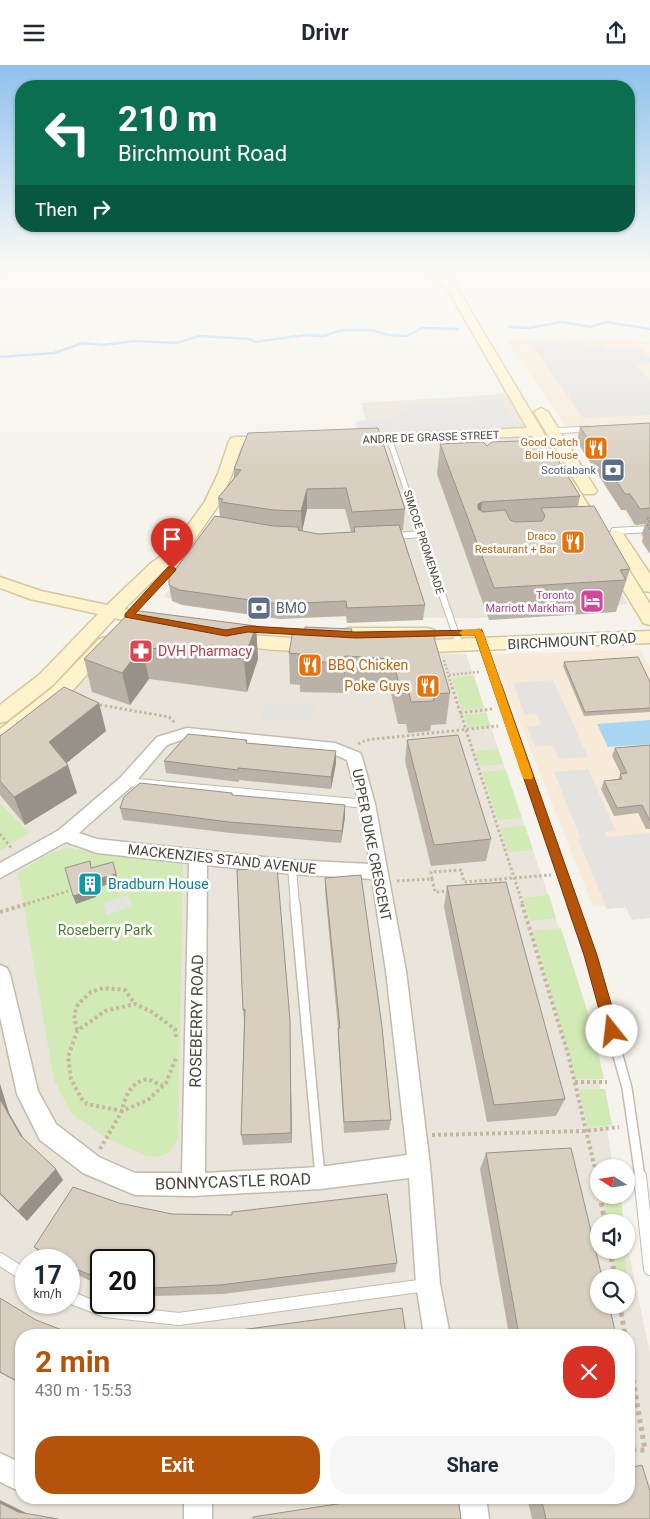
<!DOCTYPE html>
<meta charset="utf-8">
<style>
:root{--surface:#fff;--page:#f6f6f7;--text:#1f2937;--muted:#747a83;--accent:#b45309}
body{margin:0;font-family:Roboto,sans-serif;background:var(--page);color:var(--text);height:100vh;display:flex;flex-direction:column;font-size:19px;white-space:nowrap}
*{box-sizing:border-box;margin:0}
p{font-size:16px;color:var(--muted)}
.icon{flex:none;width:28px;height:28px;fill:none;stroke:currentColor;stroke-width:2;stroke-linecap:round;stroke-linejoin:round}
.map{position:relative;flex:1;overflow:hidden}
.panel{position:absolute;left:15px;top:1264px;width:620px;height:175px;display:flex;flex-direction:column;background:var(--surface);border-radius:20px;box-shadow:0 1px 4px #0004}
.panel>*{flex:none}
.guide{position:absolute;left:15px;top:15px;width:620px;height:152px;border-radius:20px;box-shadow:0 1px 4px #0004;background:#0b6e4f;color:#fff;overflow:hidden}
.needle{width:32px;rotate:282deg}
.controls{position:absolute;left:590px;top:1094px;display:grid;gap:10px}
.controls a{display:grid;place-items:center;width:45px;height:45px;border-radius:50%;background:var(--surface);box-shadow:0 1px 4px #0004;font-size:25px}
.speed{position:absolute;left:15px;top:1184px;display:flex;gap:10px;font-size:25px;font-weight:700;text-align:center}
.speed>*{display:grid;place-content:center;width:65px;height:65px;border-radius:50%;background:var(--surface);box-shadow:0 1px 4px #0004;line-height:1}
.speed small{font-size:12px;font-weight:400}
.speed .limit{border:2px solid #111;border-radius:8px;background:#fff;color:#111}
.pin{position:absolute;display:grid;place-items:center;width:42px;height:42px;color:#fff;margin:-51px -21px;border-radius:50% 50% 50% 0;rotate:-45deg;box-shadow:0 0 5px #0007}
.pin .icon{rotate:45deg}
.me{position:absolute;width:55px;margin:-28px;rotate:344deg;stroke-linejoin:round;filter:drop-shadow(0 0 4px #0008)}
.turn{display:flex;align-items:center;gap:18px;height:105px;padding:0 20px;font-size:22px}
.turn .icon{width:65px;height:65px;stroke-width:2.5}
.turn b{display:block;font-size:35px;line-height:42px}
.then{display:flex;align-items:center;height:48px;padding:0 20px;background:#0003;gap:10px;font-size:19px}
.round{display:grid;place-items:center;flex:none;width:52px;height:52px;border-radius:20px;background:var(--page)}
.summary{display:flex;align-items:center;justify-content:space-between;height:85px;padding:0 20px}
h1{font-size:30px;font-weight:700;line-height:38px;color:var(--accent)}
.cta{display:flex;gap:10px;margin-top:auto;padding:10px 20px}
.cta a{flex:1;height:58px;border-radius:20px;background:var(--accent);color:#fff;font-size:20px;font-weight:700;line-height:58px;text-align:center}
.cta a+a{background:var(--page);color:var(--text)}
header{display:flex;justify-content:space-between;align-items:center;height:65px;padding:0 20px;background:var(--surface);font-size:22px;font-weight:700}
.map>svg:first-child{display:block}
.residential{fill:#eae5da;fill-rule:evenodd}
.commercial{fill:#f7ead8}
.green{fill:#d2eab5}
.parking{fill:#e5e3e0}
.water{fill:#a9d4f2}
.lines{fill:none;stroke-linecap:round;stroke-linejoin:round}
.stream{stroke:#a9d4f2;stroke-width:2.5}
.river{fill:#a9d4f2;fill-rule:evenodd}
.lane-far4-casing{stroke:#c2bbae;stroke-width:7}
.lane-far3-casing{stroke:#c2bbae;stroke-width:8}
.lane-far2-casing{stroke:#c2bbae;stroke-width:10}
.lane-far1-casing{stroke:#c2bbae;stroke-width:12}
.lane-casing{stroke:#c2bbae;stroke-width:14}
.street-casing{stroke:#c2bbae;stroke-width:3}
.secondary-casing{stroke:#d6c79b;stroke-width:3}
.path-far3{stroke:#c4b79f;stroke-width:2.5;stroke-dasharray:2 2;stroke-linecap:butt}
.path-far2{stroke:#c4b79f;stroke-width:3;stroke-dasharray:2.5 2.5;stroke-linecap:butt}
.path-far1{stroke:#c4b79f;stroke-width:4;stroke-dasharray:3 3;stroke-linecap:butt}
.path{stroke:#c4b79f;stroke-width:5;stroke-dasharray:4 4;stroke-linecap:butt}
.lane-far4{stroke:#fff;stroke-width:5}
.lane-far3{stroke:#fff;stroke-width:6}
.lane-far2{stroke:#fff;stroke-width:8}
.lane-far1{stroke:#fff;stroke-width:9}
.lane{stroke:#fff;stroke-width:12}
.street{fill:#fff;fill-rule:evenodd}
.secondary{fill:#fff3cd;fill-rule:evenodd}
.wall{fill:#bab2a6;fill-rule:evenodd}
.shaded-wall{fill:#979187}
.building{fill:#d8cfc1;stroke:#979187}
.route{fill:#b45309;stroke:#753606}
.slow{fill:#f59e0b}
.labels{text-anchor:middle;stroke-width:5;stroke-linejoin:round;paint-order:stroke}
.far-street-label{font-size:11px;fill:#4b4439;stroke:#fff}
.far-food-label{font-size:11px;fill:#c56008;stroke:#fff;text-anchor:end}
.far-service-label{font-size:11px;fill:#4e5e75;stroke:#fff;text-anchor:end}
.far-hotel-label{font-size:11px;fill:#b23c85;stroke:#fff;text-anchor:end}
.service-label{font-size:14px;fill:#4e5e75;stroke:#fff;text-anchor:start}
.street-label{font-size:14px;fill:#4b4439;stroke:#fff}
.health-label{font-size:14px;fill:#be3a42;stroke:#fff;text-anchor:start}
.food-label{font-size:14px;fill:#c56008;stroke:#fff;text-anchor:start}
.culture-label{font-size:14px;fill:#0d838f;stroke:#fff;text-anchor:start}
.park-label{font-size:14px;fill:#4a7f2a;stroke:#fff}
.near-street-label{font-size:16px;fill:#4b4439;stroke:#fff}
</style>
<header><svg class="icon" aria-label="menu" viewBox="0 0 24 24"><path d="M4 6h16M4 12h16M4 18h16"/></svg>Drivr<svg class="icon" aria-label="share" viewBox="0 0 24 24"><path d="M12 15V3M7 8l5-5 5 5M5 13v7h14v-7"/></svg></header>
<div class="map">
<svg width="650" height="1454" viewBox="0 0 650 1454">
<rect width="100%" height="100%" fill="#f6f3ec"/>
<g class="residential">
<path d="M505 329 628 539 479 553 273 552 164 532 218 461 372 377 361 338Z"/>
<path d="M135 568 300 586 466 589 554 847 592 973 613 1102H599V1130H618L623 1157 599 1158V1185H626V1175L650 1288V1454H0V680ZM26 1195H69V1238H26ZM101 1195H144V1238H101ZM599 1212H626V1240H599ZM21 1270H629V1432H21Z"/>
</g>
<g class="commercial">
<path d="M507 275H631L650 278V485Z"/>
<path d="M641 585 650 602V845L593 841 492 589Z"/>
</g>
<g class="green">
<path d="M474 611 484 643 462 645 452 613Z"/>
<path d="M486 648 491 661 468 663 464 650Z"/>
<path d="M498 684 503 699 480 701 475 686Z"/>
<path d="M506 705 522 753 498 755 482 707Z"/>
<path d="M0 738 29 768 0 786Z"/>
<path d="M525 761 533 785 508 787 500 763Z"/>
<path d="M66 783 183 799 178 1074 169 1088 156 1092 144 1090 108 1074 72 1049 54 1015 18 808 44 791Z"/>
<path d="M549 830 556 853 530 856 523 833Z"/>
<path d="M561 863 593 964 604 1014H576L533 866Z"/>
<path d="M579 1024H605L612 1060 588 1062Z"/>
<path d="M603 1130H621L623 1157H608Z"/>
<path d="M613 1185H625L628 1225 626 1212H618Z"/>
</g>
<g class="parking">
<path d="M584 278 587 281 601 280 604 283H641L650 293V298L635 299 650 316V350L583 353 532 280Z"/>
<path d="M501 334 516 363 357 369 356 356 395 352 409 342Z"/>
<path d="M553 615 588 692 558 694 553 680 535 682 527 662 541 660 537 649 525 650 513 618Z"/>
<path d="M263 638 314 640 313 656 261 654Z"/>
<path d="M588 704 616 766 605 767 607 772 650 768V853L632 855 626 842 607 844 578 774H581L554 707Z"/>
<path d="M128 830 132 841 107 850 103 838Z"/>
</g>
<path class="water" d="M650 655V679L608 682 597 659Z"/>
<g class="lines">
<g class="stream">
<path d="M509 262 529 263 562 257 590 262 606 257 650 264"/>
<path d="M0 292 54 288 83 278 103 280 135 276 177 278 199 271 250 274 255 277 305 270 324 271 342 265H372L388 270 407 271 422 263 458 264"/>
</g>
<path class="river" d="M4 202H21L20 205 0 213V204Z"/>
<g class="lane-far4-casing">
<g id="lane-far4">
<path d="M553 366 588 364"/>
<path d="M389 373 415 450"/>
</g>
</g>
<g class="lane-far3-casing">
<g id="lane-far3">
<path d="M414 449 460 581"/>
<path d="M614 466 650 464"/>
<path d="M394 471 422 469"/>
<path d="M479 567 498 623"/>
</g>
</g>
<g class="lane-far2-casing">
<g id="lane-far2">
<path d="M498 622 573 840"/>
<path d="M126 717 367 739"/>
<path d="M292 802 295 840"/>
</g>
</g>
<g class="lane-far1-casing">
<g id="lane-far1">
<path d="M295 839 320 1111"/>
<path d="M572 839 590 890 627 1023 640 1112"/>
</g>
</g>
<g class="lane-casing">
<g id="lane">
<path d="M640 1111 650 1204"/>
<path d="M0 1194 26 1211"/>
<path d="M69 1232 105 1246 179 1254 426 1220"/>
</g>
</g>
<g class="street-casing">
<g id="street">
<path d="M187 663 335 678 360 688 362 692 375 739 406 906 430 1100 440 1219 450 1270H424L416 1219 409 1113 320 1124 193 1131 135 1130 83 1108 40 1075 17 1029 0 952V900L7 903 10 909 38 1026 56 1059 99 1092 135 1108H182L189 798 97 788 66 777 0 813V798L59 765 120 713 157 672ZM187 673 333 689 347 695 359 739 370 799 292 795 97 774 79 768 132 721 167 680ZM207 800 292 809 372 814 386 906 407 1090 320 1102 205 1108Z"/>
<path d="M0 1388 21 1398V1427L0 1417Z"/>
<rect x="184" y="1432" width="28" height="22"/>
<path d="M458 1432H486L489 1454H461Z"/>
</g>
</g>
<g class="secondary-casing">
<g id="secondary">
<path d="M419 202H432L456 221 549 377 547 380H537L532 371 347 378 345 375 347 372 352 371 527 363 448 225Z"/>
<path d="M541 343 548 347 597 426 594 429H584L581 426 534 347Z"/>
<path d="M236 372H275L280 373 282 376 280 379 275 380H242L232 409 220 438 182 493 163 506 124 544 128 545 131 549 128 553 122 555 115 553 53 620 7 656 0 658V640L39 610 98 549 30 534 0 523V512L41 526 107 540 151 498 170 485 204 438 218 409 229 376 231 373Z"/>
<path d="M562 406 567 408 570 411 650 539V560L643 558 641 554 554 411 557 408Z"/>
<path d="M616 465 622 467 650 509V527L644 526 608 470 610 467Z"/>
<path d="M227 563 249 570 321 575 328 577 331 581 328 585 321 587C300 586 229 586 218 569L220 565Z"/>
<path d="M349 563H427L434 565 436 569 434 573 427 575H349L342 573 340 569 342 565Z"/>
<path d="M650 566V578L406 588 399 586 396 582 399 578 406 576Z"/>
<path d="M106 572 113 574 115 578 66 633 8 680 0 682V664L52 623 99 574Z"/>
</g>
</g>
<g class="path-far3">
<path d="M444 595 452 623"/>
<path d="M449 610 479 607"/>
</g>
<g class="path-far2">
<path d="M452 622 523 840"/>
<path d="M95 639 169 652 176 659"/>
<path d="M460 648 492 644"/>
<path d="M358 679 366 675 498 661"/>
<path d="M0 769 12 784"/>
<path d="M432 814 435 827 451 826"/>
<path d="M397 816 432 814 431 807 461 805 464 817 551 810"/>
<path d="M23 840 68 826"/>
</g>
<g class="path-far1">
<path d="M522 839 568 989 597 1112"/>
<path d="M0 847 27 839"/>
<path d="M77 965 74 950 78 939 91 927 103 923 125 925 135 939"/>
<path d="M575 1017H607"/>
<path d="M163 1021 148 1014C131 1017 125 1031 122 1046L87 1039 81 1033 71 1014 68 992 77 966 105 946 135 939 152 947 175 964 176 972"/>
<path d="M432 1070 586 1066 619 1062"/>
<path d="M100 1084 122 1046 148 1035 166 1018 176 993"/>
<path d="M595 1102 623 1100"/>
</g>
<g class="path">
<path d="M597 1111 599 1123"/>
<path d="M600 1130 605 1158"/>
<path d="M610 1185 615 1212"/>
<path d="M620 1240 625 1270"/>
<path d="M629 1291 645 1385H629"/>
</g>
<use href="#lane-far4" class="lane-far4"/>
<use href="#lane-far3" class="lane-far3"/>
<use href="#lane-far2" class="lane-far2"/>
<use href="#lane-far1" class="lane-far1"/>
<use href="#lane" class="lane"/>
<use href="#street" class="street"/>
<use href="#secondary" class="secondary"/>
</g>
<g class="wall">
<path d="M650 358V489L642 477 643 472 642 469 645 459 635 460 626 445H621L577 377 580 362Z"/>
<path d="M248 368 405 444 403 465H401L425 540 423 555 347 558 346 551 280 554 182 540 172 536 169 520 220 452 218 433 234 413V404ZM307 444H345L351 467 318 469 302 466Z"/>
<path d="M440 379 487 381 580 431 578 441 630 504 616 547 489 555 437 409Z"/>
<path d="M132 545 256 561 258 594 247 627 149 614 130 640 92 627 84 594Z"/>
<path d="M305 566 352 568 380 572 450 628 446 659 431 660 430 666 408 668 406 659H398L390 624 344 622V628L300 627V620L290 619 289 588Z"/>
<path d="M564 597 650 617V647L584 651 563 601Z"/>
<path d="M99 638 106 666 66 698 77 728 25 760 0 730V671Z"/>
<path d="M407 675 491 774 486 796 431 801 405 696Z"/>
<path d="M248 678 336 686V698L331 724 239 715V717L166 708 164 696Z"/>
<path d="M650 680V764H646L638 748 614 751 601 724 604 716 618 714 621 709 612 691 615 683Z"/>
<path d="M232 728 233 731 345 740V752L341 778 230 768 123 755 120 743Z"/>
<path d="M237 805 290 966 292 1078 243 1080 241 1070 244 955 243 945Z"/>
<path d="M325 813 391 1055 389 1065 344 1068 338 975V963L325 826Z"/>
<path d="M447 821 565 1034 556 1051 487 1057 444 842Z"/>
<path d="M0 1019 9 1048 24 1074 63 1115 27 1156 0 1130Z"/>
<path d="M486 1088 616 1270H509L480 1104Z"/>
<path d="M119 1138 397 1198 395 1207 223 1229 157 1231 144 1228V1195H101V1219L95 1218 69 1206V1195H48L43 1191 34 1182Z"/>
<path d="M0 1233 36 1255 21 1270V1319L0 1308Z"/>
<path d="M527 1432H629L650 1454H532Z"/>
</g>
<g class="shaded-wall">
<path d="M307 424V444L302 467 301 446Z"/>
<path d="M482 437 478 468 474 470 478 439Z"/>
<path d="M256 561 258 594 247 627 244 594Z"/>
<path d="M142 582 149 614 130 640 122 608Z"/>
<path d="M345 591 344 622V628V598Z"/>
<path d="M99 638 106 666 58 705 49 677Z"/>
<path d="M336 686V698L331 724V712Z"/>
<path d="M68 700 77 728 25 760 14 732Z"/>
<path d="M345 740V752L341 778 342 766Z"/>
<path d="M113 797 118 816 94 824 96 832 76 839 73 831 91 816Z"/>
<path d="M290 955V966L292 1078 291 1068Z"/>
<path d="M0 1019 9 1048 29 1083 21 1071 0 1034Z"/>
<path d="M56 1104 63 1115 27 1156 18 1146Z"/>
<path d="M0 1435 28 1449 18 1447 0 1438Z"/>
</g>
<g class="building">
<path d="M650 358V443L640 444 630 429H625L580 362Z"/>
<path d="M378 363 405 444 352 447 346 423 307 424 301 446 273 445 221 437 223 434 218 433 241 405 234 404 248 368Z"/>
<path d="M546 375 580 431 482 437 478 439V444L483 447 505 445 510 455 515 457 542 456 545 451 541 443 594 441 630 504 620 505 626 515 494 523 440 379 483 377 487 381 492 377Z"/>
<path d="M215 451 273 461 299 462 298 465 318 469 355 467 354 462 399 460 425 540 347 543 346 536 279 539 179 525 169 520V513Z"/>
<path d="M647 453H650V458Z"/>
<path d="M647 460H650V465Z"/>
<path d="M132 545 256 561 244 594 142 582 122 608 84 594Z"/>
<path d="M305 562 352 564 351 568 381 569 380 572 433 569 450 628 432 629 434 636 411 637 409 628H401L393 594 345 591 344 598 299 596 300 589 289 588 293 565 305 566Z"/>
<path d="M638 592 650 617V643L585 647 564 597Z"/>
<path d="M64 622 99 638 49 677 68 700 14 732 0 716V671L12 662Z"/>
<path d="M188 669 247 675 246 678 336 686 331 712 238 703V705L164 696Z"/>
<path d="M458 670 491 774 434 780 407 675Z"/>
<path d="M650 680V756L642 740 617 743 604 716 622 714 620 709 627 708 615 683Z"/>
<path d="M140 718 232 728V730L345 740 342 766 229 757 120 743 124 732Z"/>
<path d="M90 796 91 803 113 797 116 809 91 816 94 825 73 831 65 803Z"/>
<path d="M277 802 290 955 291 1068 241 1070 245 944 243 945 237 805Z"/>
<path d="M361 810 382 962 391 1055 344 1057 338 963H340L325 813Z"/>
<path d="M506 817 565 1034 494 1040 447 821Z"/>
<path d="M0 1034 21 1071 56 1104 18 1146 0 1128Z"/>
<path d="M571 1083 602 1212H599V1240H609L616 1270H519L486 1088Z"/>
<path d="M73 1122 119 1138 172 1149 232 1150V1147L387 1129 397 1198 220 1220 152 1223 144 1221V1195H101V1212L88 1209 69 1201V1195H56L34 1182Z"/>
<path d="M0 1233 36 1255 75 1270H21V1318L0 1307Z"/>
<path d="M402 1243 406 1270H219V1268Z"/>
<path d="M642 1400 650 1426V1454H546L541 1432H629V1403Z"/>
<path d="M382 1432H458L461 1454H253V1452Z"/>
<path d="M0 1438 18 1447 58 1454H0Z"/>
</g>
<linearGradient id="sky" x2="0" y2="1"><stop stop-color="#8fc1ec"/><stop offset="0.5" stop-color="#fbfaf6"/><stop offset="1" stop-color="#fbfaf6" stop-opacity="0"/></linearGradient>
<rect width="650" height="406" fill="url(#sky)"/>
<path class="route" d="M172 501 176 504 175 506 135 549 226 565 248 561 356 567 482 565 597 890 619 966 617 971 612 973 607 971 605 966 584 890 475 570 356 573 248 567 226 571 125 552V549L168 502Z"/>
<path class="slow" d="M479 564 483 567 533 711 532 714H524L522 711 475 570 463 571 459 568 463 565Z"/>
<defs>
<g id="restaurant-square" transform="scale(1.25)"><rect x="-9" y="-9" width="18" height="18" rx="4" fill="#e8710a" stroke="#fff"/><path d="M-5-6h1v4h1v-4h1v4h1v-4h1v5L-1.5 .5V6h-2V.5L-5-1ZM5-6V6H3V1.5H1.5Q1.5-4 5-6Z" fill="#fff"/></g>
<g id="bank-square" transform="scale(1.25)"><rect x="-9" y="-9" width="18" height="18" rx="4" fill="#5c6f8a" stroke="#fff"/><path d="M-6-4H6V4H-6ZM0-2.3a2.3 2.3 0 1 0 0 4.6a2.3 2.3 0 1 0 0-4.6Z" fill="#fff"/></g>
<g id="hotel-square" transform="scale(1.25)"><rect x="-9" y="-9" width="18" height="18" rx="4" fill="#d1479c" stroke="#fff"/><path d="M-6-4.5h1.5V1H6V5H4.5V3h-9V5H-6ZM-4 0a1.8 1.8 0 1 1 3.6 0ZM.5 0V-2.5h3Q6-2.5 6 0Z" fill="#fff"/></g>
<g id="pharmacy-square" transform="scale(1.25)"><rect x="-9" y="-9" width="18" height="18" rx="4" fill="#e0444e" stroke="#fff"/><path d="M-2-6h4v4h4v4h-4v4h-4v-4h-4v-4h4Z" fill="#fff"/></g>
<g id="building-square" transform="scale(1.25)"><rect x="-9" y="-9" width="18" height="18" rx="4" fill="#0f9aa8" stroke="#fff"/><path d="M-4-6H4V6H1V3H-1V6H-4ZM-2.5-4.3h1.7v1.8h-1.7ZM.8-4.3h1.7v1.8H.8ZM-2.5-1h1.7V.8h-1.7ZM.8-1h1.7V.8H.8Z" fill="#fff"/></g>
</defs>
<g fill-rule="evenodd">
<use href="#restaurant-square" x="596" y="383"/>
<use href="#bank-square" x="613" y="405"/>
<use href="#restaurant-square" x="573" y="477"/>
<use href="#hotel-square" x="592" y="536"/>
<use href="#bank-square" x="259" y="543"/>
<use href="#pharmacy-square" x="141" y="586"/>
<use href="#restaurant-square" x="310" y="600"/>
<use href="#restaurant-square" x="428" y="621"/>
<use href="#building-square" x="90" y="819"/>
</g>
<g class="labels">
<g class="far-street-label">
<text transform="translate(431 372) rotate(-2)" y="4">ANDRE DE GRASSE STREET</text>
<text transform="translate(424 477) rotate(72)" y="4">SIMCOE PROMENADE</text>
</g>
<g class="far-food-label">
<text x="578" y="381">Good Catch<tspan x="578" dy="13">Boil House</tspan></text>
<text x="556" y="475">Draco<tspan x="556" dy="13">Restaurant + Bar</tspan></text>
</g>
<g class="far-service-label">
<text x="596" y="409">Scotiabank</text>
</g>
<g class="far-hotel-label">
<text x="574" y="534">Toronto<tspan x="574" dy="13">Marriott Markham</tspan></text>
</g>
<g class="service-label">
<text x="276" y="548">BMO</text>
</g>
<g class="street-label">
<text transform="translate(572 576) rotate(-3)" y="5">BIRCHMOUNT ROAD</text>
<text transform="translate(372 780) rotate(79)" y="5">UPPER DUKE CRESCENT</text>
<text transform="translate(222 794) rotate(6)" y="5">MACKENZIES STAND AVENUE</text>
</g>
<g class="health-label">
<text x="158" y="591">DVH Pharmacy</text>
</g>
<g class="food-label">
<text x="328" y="605">BBQ Chicken</text>
<text x="410" y="626" text-anchor="end">Poke Guys</text>
</g>
<g class="culture-label">
<text x="108" y="824">Bradburn House</text>
</g>
<g class="park-label">
<text x="105" y="870">Roseberry Park</text>
</g>
<g class="near-street-label">
<text transform="translate(196 956) rotate(-89)" y="6">ROSEBERRY ROAD</text>
<text transform="translate(233 1116) rotate(-2)" y="6">BONNYCASTLE ROAD</text>
</g>
</g>
</svg>
<div class="controls">
<a><svg class="needle" viewBox="-14 -14 28 28"><path d="M0-13l5 13h-10z" fill="#e53935"/><path d="M0 13l5-13h-10z" fill="#747a83"/></svg></a>
<a><svg class="icon" aria-label="sound" viewBox="0 0 24 24"><path d="M4 9h4l5-4v14l-5-4H4zM17 9q2 3 0 6"/></svg></a>
<a><svg class="icon" aria-label="search" viewBox="0 0 24 24"><circle cx="10" cy="10" r="6"/><path d="M15 15l6 6"/></svg></a>
</div>
<div class="speed"><div>17<small>km/h</small></div><div class="limit">20</div></div>
<div class="pin" style="left:172px;top:504px;background:#d93025"><svg class="icon" aria-label="arrive" viewBox="0 0 24 24"><path d="M6 21V4h12l-3 4 3 4H6"/></svg></div>
<svg class="me" style="left:612px;top:966px" viewBox="-20 -20 40 40"><circle r="19" fill="#fff"/><path d="M0-13L10 11 0 6-10 11z" fill="#b45309"/></svg>
<div class="guide">
<div class="turn"><svg class="icon" aria-label="left" viewBox="0 0 24 24"><path d="M17 20v-9H6M10 6l-5 5 5 5"/></svg><div><b>210 m</b>Birchmount Road</div></div>
<div class="then">Then<svg class="icon" aria-label="right" viewBox="0 0 24 24"><path d="M7 20v-9h11M14 6l5 5-5 5"/></svg></div>
</div>
<section class="panel">
<div class="summary"><div><h1>2 min</h1><p>430 m · 15:53</p></div><a class="round" style="background:#d93025;color:#fff"><svg class="icon" aria-label="close" viewBox="0 0 24 24"><path d="M6 6l12 12M18 6L6 18"/></svg></a></div>
<div class="cta"><a>Exit</a><a>Share</a></div>
</section>
</div>
